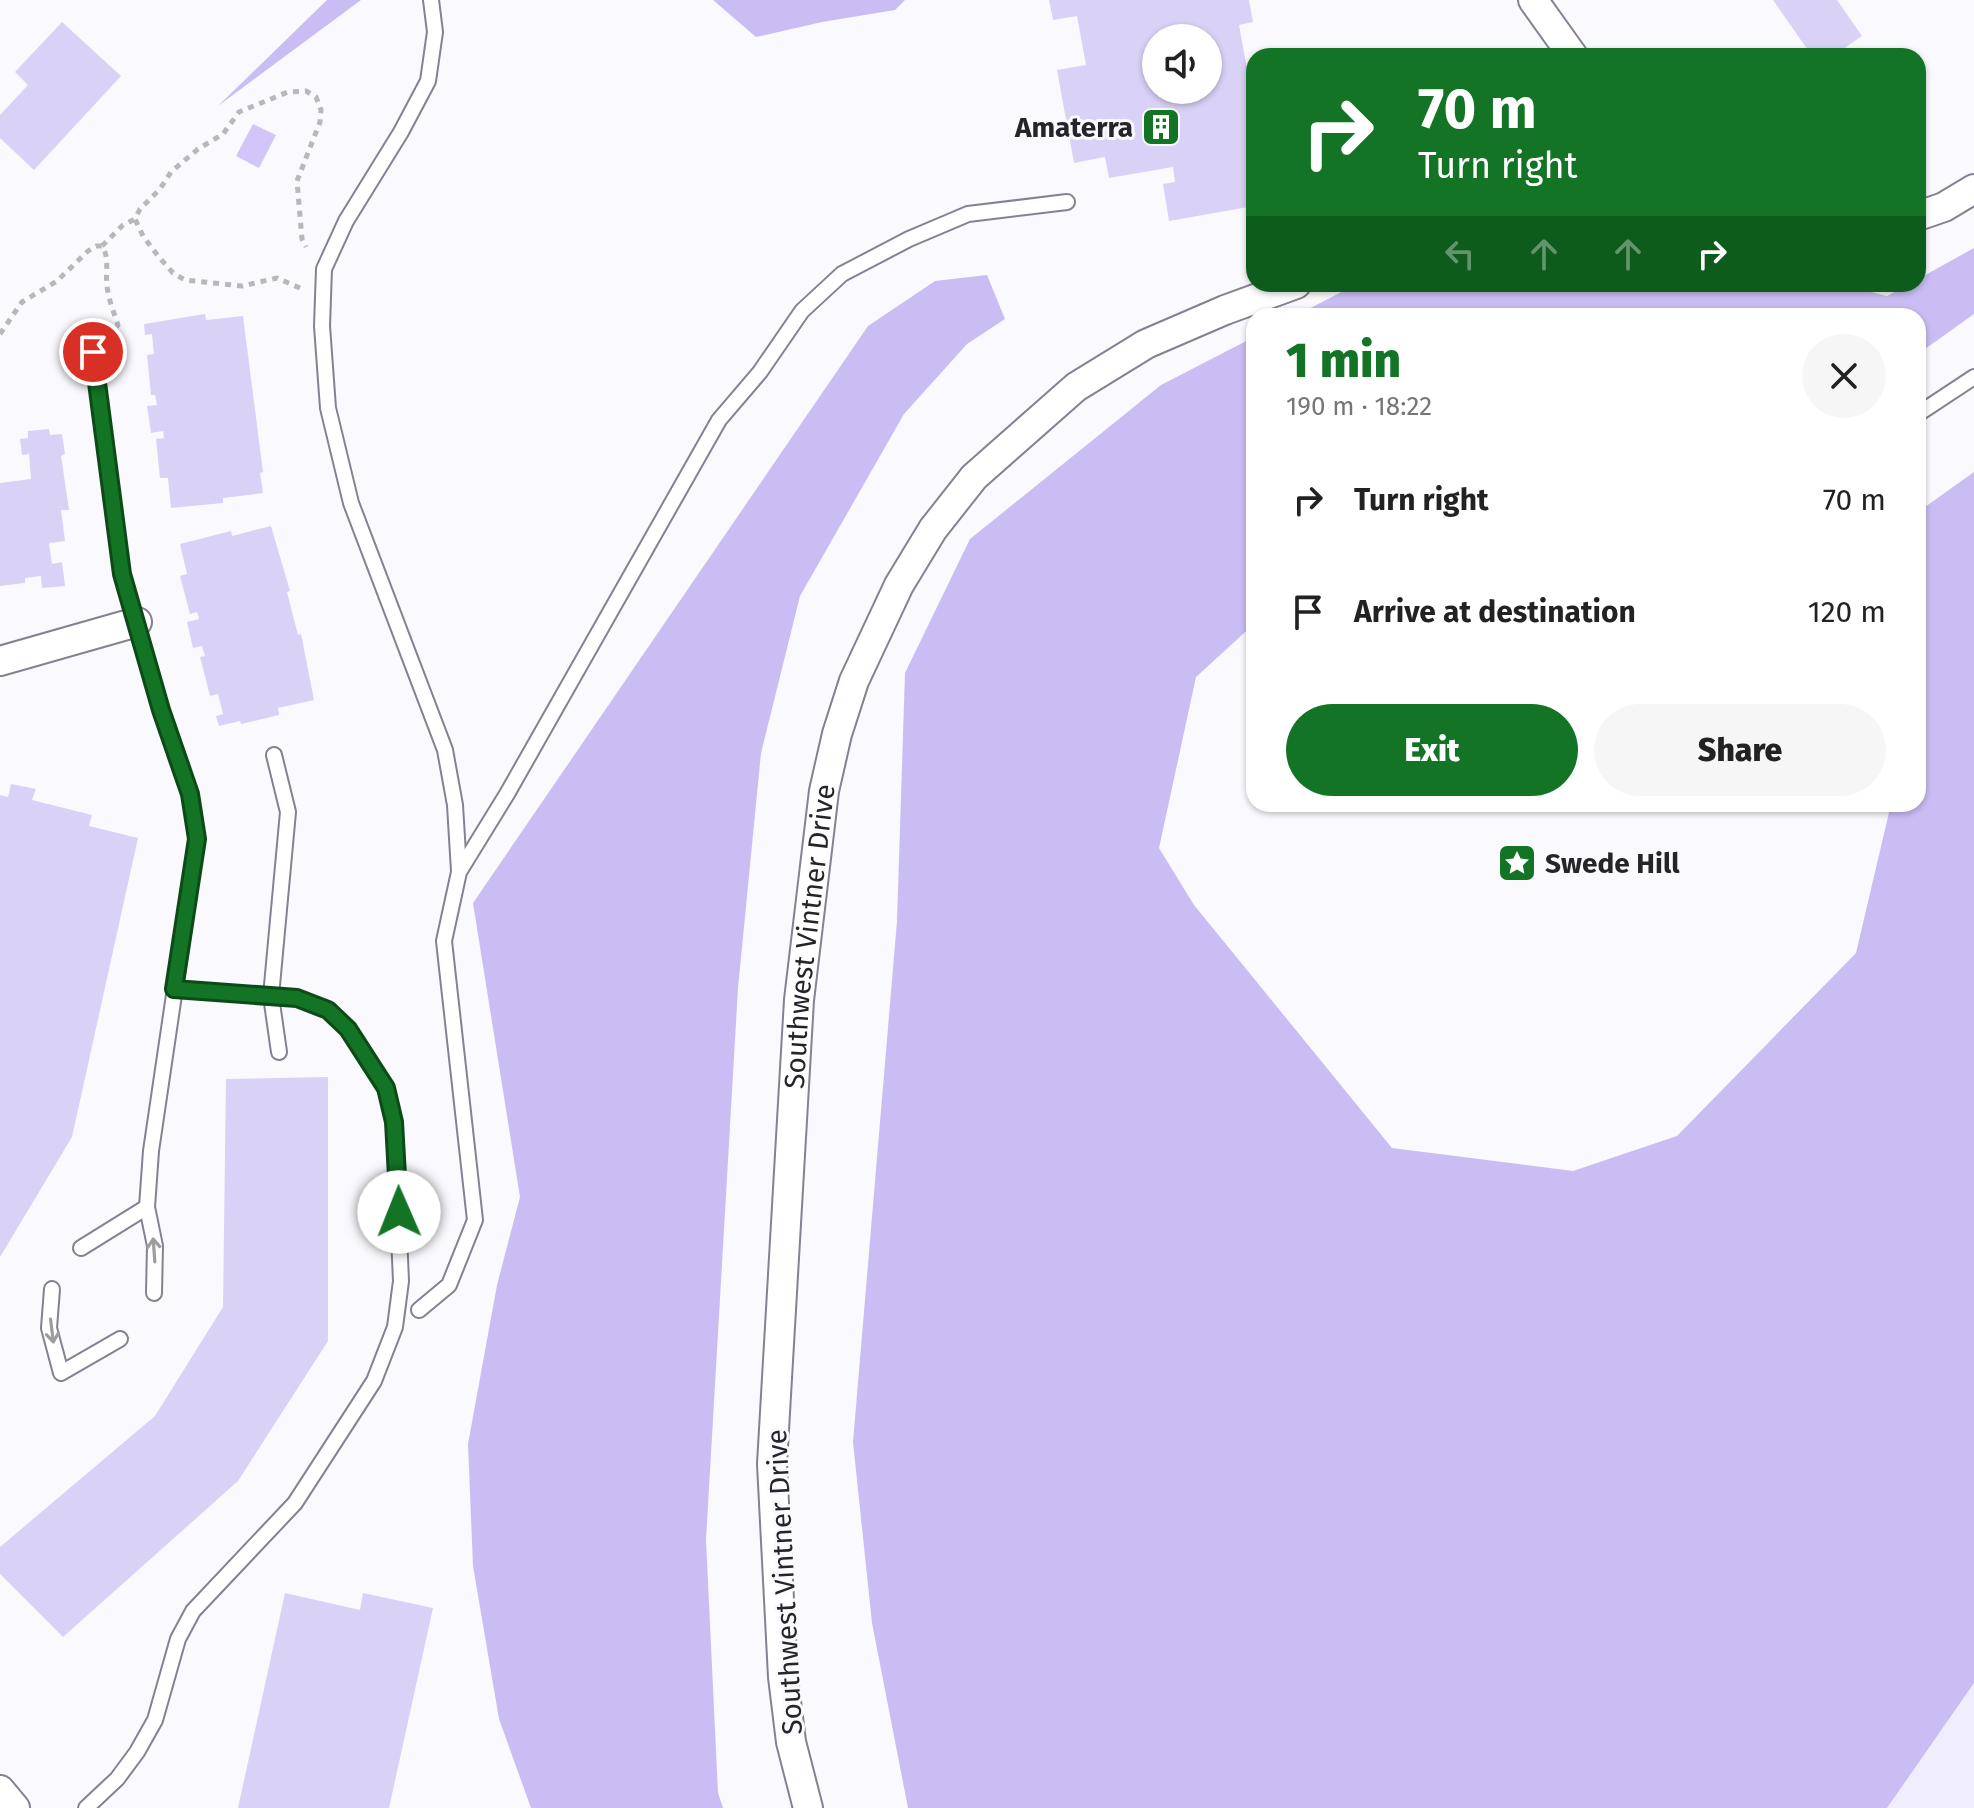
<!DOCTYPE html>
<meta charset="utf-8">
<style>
:root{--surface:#fff;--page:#f6f6f6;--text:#222;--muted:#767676;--accent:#127424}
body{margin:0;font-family:"Fira Sans",sans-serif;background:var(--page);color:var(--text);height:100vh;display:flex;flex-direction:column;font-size:30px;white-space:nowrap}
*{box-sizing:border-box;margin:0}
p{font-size:26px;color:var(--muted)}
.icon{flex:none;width:44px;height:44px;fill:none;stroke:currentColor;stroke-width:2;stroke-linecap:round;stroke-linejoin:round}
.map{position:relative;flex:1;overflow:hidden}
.drawer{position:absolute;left:1246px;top:308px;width:680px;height:504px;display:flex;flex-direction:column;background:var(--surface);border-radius:24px;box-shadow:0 2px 6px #0004}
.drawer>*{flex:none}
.hud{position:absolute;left:1246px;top:48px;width:680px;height:244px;border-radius:24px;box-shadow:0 2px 6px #0004;background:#127424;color:#fff;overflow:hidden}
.tools{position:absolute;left:1142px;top:24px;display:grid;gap:16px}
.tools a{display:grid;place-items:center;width:80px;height:80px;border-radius:50%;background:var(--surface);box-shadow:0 2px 6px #0004;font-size:40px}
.pin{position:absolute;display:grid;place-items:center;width:68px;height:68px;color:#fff;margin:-34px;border:4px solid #fff;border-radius:50%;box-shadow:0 2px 8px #0007}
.me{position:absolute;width:88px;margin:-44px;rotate:359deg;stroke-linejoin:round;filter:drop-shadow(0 0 6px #0008)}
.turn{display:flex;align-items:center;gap:28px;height:168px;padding:0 40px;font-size:36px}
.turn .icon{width:104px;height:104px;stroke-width:2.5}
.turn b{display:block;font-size:56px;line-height:68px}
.lanes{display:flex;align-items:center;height:76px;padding:0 40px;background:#0003;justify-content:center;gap:40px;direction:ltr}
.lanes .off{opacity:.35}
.round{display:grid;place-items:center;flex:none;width:84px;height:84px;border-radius:42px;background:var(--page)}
.head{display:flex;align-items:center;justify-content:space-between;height:136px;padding:0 40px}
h1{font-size:48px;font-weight:800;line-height:60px;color:var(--accent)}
.cta{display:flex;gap:16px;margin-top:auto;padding:16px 40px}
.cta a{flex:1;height:92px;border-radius:48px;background:var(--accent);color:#fff;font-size:32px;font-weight:800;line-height:92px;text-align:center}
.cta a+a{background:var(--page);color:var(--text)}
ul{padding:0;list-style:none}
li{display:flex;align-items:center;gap:24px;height:112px;padding:0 40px}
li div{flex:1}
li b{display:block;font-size:30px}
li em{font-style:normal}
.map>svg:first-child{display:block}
.built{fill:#f0edfc}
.green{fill:#d2c6f9}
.forest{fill:#cabdf3}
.building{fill:#d9d2f6;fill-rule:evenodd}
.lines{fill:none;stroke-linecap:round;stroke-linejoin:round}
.lane-casing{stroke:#858192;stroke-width:18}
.street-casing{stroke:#858192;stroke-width:32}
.path{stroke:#b8b7bb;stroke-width:5;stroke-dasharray:6 6;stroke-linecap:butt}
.lane{stroke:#fff;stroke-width:14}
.street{stroke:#fff;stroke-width:28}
.oneway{stroke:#9d9ca0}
.route-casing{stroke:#0c4b17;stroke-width:20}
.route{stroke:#127424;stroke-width:14}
.labels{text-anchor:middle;stroke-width:6;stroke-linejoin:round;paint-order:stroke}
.poi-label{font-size:28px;font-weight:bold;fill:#26242b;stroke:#faf9fd;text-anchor:end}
.street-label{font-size:28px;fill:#26242b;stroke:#faf9fd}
</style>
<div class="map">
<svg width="1974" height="1808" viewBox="0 0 1974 1808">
<rect width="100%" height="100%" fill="#faf9fd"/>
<path class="built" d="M1974 1683V1808H1887Z"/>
<path class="green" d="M253 124 276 135 259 168 236 156Z"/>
<g class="forest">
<path d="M327 0H361L218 106Z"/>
<path d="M713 0H905L895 10 822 22 756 37Z"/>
<path d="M1974 248V314L1918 354V316H1295L1357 284H1840L1887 296 1909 284H1918V279Z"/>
<path d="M987 275 1005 319 967 344 904 414 800 596 761 753 738 988 706 1540 718 1793 723 1808H531L499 1719 473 1566 468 1444 497 1285 520 1197 473 903 868 326 935 281Z"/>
<path d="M1254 337V624L1196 677 1159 848 1194 905 1392 1148 1573 1171 1677 1136 1856 953 1891 804H1918V512L1974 472V1683L1887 1808H908L872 1623 853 1442 897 921 905 673 970 539 1161 385Z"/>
</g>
<g class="building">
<path d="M1049 0H1249L1253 22 1239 25 1252 96 1254 95V206L1169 221 1163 184 1175 182 1173 167 1109 178 1105 157 1074 163 1057 70 1086 65 1077 16 1053 20ZM1156 38H1208V90H1156Z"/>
<path d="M1773 0H1837L1862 36 1833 56H1812Z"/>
<path d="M62 22 121 76 34 170 0 138V115L28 85 15 72Z"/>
<path d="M205 314 206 320 243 316 263 472 260 473 263 493 223 498V503L171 508 168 478H160L156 439 164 438 163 431 151 433 147 406 157 405 155 395H151L147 355 154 354 152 334 145 335 144 324Z"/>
<path d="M49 429 50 435 62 434 65 454 61 456 69 510H61L65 541 49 543 52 564 62 562 65 586 42 588 41 576 25 578V583L0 586V483L31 479 29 454 22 455 20 439 28 438V431Z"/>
<path d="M271 526 290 591 287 592 298 635 301 634 314 700 278 708 279 715 241 724 240 721 219 726 216 716 223 714 218 694 210 696 200 657 205 656 202 646 193 648 187 622 199 619 197 612 190 614 180 576 187 574 180 544 231 531 232 536Z"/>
<path d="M11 784 36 789 32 800 92 815 89 826 138 838 72 1137 0 1257V795L8 797Z"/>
<path d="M328 1077V1341L238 1481 63 1637 0 1574V1547L155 1416 223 1307 226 1079Z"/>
<path d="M285 1593 360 1610 363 1593 433 1608 389 1808H238Z"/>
</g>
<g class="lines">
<g class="lane-casing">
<g id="lane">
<path d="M431 0 435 32 428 81 401 132 346 221 324 269 322 326 328 408 351 503 445 750 455 805 459 871"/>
<path d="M93 352 122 574 161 710 190 794 197 839 151 1151 147 1207 155 1246 154 1293"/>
<path d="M1918 414 1974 377"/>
<path d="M274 755 288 812 271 996 279 1052"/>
<path d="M81 1248 147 1207"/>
<path d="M52 1289 49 1328 61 1373 120 1339"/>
<path d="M419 1310 449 1285 475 1220 444 941 459 872 507 794 719 420 760 372 802 311 842 274 909 239 968 214 1067 202"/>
<path d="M86 1808 117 1779 137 1752 155 1720 178 1639 193 1611 295 1503 374 1381 395 1327 401 1281 394 1122 386 1088 348 1029 328 1010 297 998 174 989"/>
</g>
</g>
<g class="street-casing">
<g id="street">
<path d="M1533 0 1573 56"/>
<path d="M1918 216 1944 207 1974 189"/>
<path d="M0 661 137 622"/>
<path d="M0 1790 15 1808"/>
<path id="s1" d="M808 1808 791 1742 783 1677 772 1464 799 1000 824 791 837 734 854 681 899 585 933 529 974 477 1076 387 1146 344 1225 310 1296 284"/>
</g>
</g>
<g class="path">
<path d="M102 246 123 225 135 219"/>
<path d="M300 288 277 278 242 286 185 280 173 273 158 256 143 236 135 219 140 209 160 189 171 172 198 149 223 134 239 112 288 92 306 91 316 97 321 110 320 122 297 181 302 239 306 247"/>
<path d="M0 334 22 302 57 281 88 251 96 246H102C110 258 105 271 107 285 108 298 114 313 118 325L108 336"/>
</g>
<use href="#lane" class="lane"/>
<use href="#street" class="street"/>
</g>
<defs><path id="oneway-shaft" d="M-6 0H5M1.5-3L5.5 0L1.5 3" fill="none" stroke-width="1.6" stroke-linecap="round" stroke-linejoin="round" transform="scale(2)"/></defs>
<g class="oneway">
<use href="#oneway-shaft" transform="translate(154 1250) rotate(-94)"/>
<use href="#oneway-shaft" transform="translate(52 1331) rotate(83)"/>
</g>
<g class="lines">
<g class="route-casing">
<path id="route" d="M93 352 122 574 161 710 190 794 197 839 174 989 297 998 328 1010 348 1029 386 1088 394 1122 399 1212"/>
</g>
<use href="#route" class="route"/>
</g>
<defs>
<g id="building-square" transform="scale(2)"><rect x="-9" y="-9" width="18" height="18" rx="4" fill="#127424" stroke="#faf9fd"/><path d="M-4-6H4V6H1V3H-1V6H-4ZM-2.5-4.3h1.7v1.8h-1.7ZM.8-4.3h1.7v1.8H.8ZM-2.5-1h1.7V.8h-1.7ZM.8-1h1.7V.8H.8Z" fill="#fff"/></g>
<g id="sight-square" transform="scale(2)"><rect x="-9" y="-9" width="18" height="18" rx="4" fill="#127424" stroke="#faf9fd"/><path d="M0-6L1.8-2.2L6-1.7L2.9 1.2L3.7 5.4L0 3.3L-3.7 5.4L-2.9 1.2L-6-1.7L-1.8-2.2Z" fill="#fff"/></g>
</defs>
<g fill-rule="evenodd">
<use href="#building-square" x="1161" y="127"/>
<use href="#sight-square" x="1517" y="863"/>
</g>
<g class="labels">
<g class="poi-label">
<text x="1133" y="137">Amaterra</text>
<text x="1545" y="873" text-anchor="start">Swede Hill</text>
</g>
<g class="street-label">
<text dy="10" stroke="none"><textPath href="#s1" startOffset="876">Southwest Vintner Drive</textPath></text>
<text transform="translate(784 1582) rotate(-93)" y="10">Southwest Vintner Drive</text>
</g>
</g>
</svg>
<div class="tools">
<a><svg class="icon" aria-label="sound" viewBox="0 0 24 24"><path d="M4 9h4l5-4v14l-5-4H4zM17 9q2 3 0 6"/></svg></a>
</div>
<div class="pin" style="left:93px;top:352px;background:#d93025"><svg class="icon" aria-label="arrive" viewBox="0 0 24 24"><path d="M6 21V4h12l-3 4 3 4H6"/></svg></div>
<svg class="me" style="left:399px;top:1212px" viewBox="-20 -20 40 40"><circle r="19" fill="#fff"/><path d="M0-13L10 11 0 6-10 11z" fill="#127424"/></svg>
<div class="hud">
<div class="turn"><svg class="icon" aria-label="right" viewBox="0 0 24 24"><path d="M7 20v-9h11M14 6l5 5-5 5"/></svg><div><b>70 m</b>Turn right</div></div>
<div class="lanes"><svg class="icon off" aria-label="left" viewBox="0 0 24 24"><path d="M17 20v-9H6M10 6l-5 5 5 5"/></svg><svg class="icon off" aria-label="ahead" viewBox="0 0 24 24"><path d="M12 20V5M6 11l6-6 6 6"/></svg><svg class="icon off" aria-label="ahead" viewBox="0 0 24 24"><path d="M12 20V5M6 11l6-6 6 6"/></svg><svg class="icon" aria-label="right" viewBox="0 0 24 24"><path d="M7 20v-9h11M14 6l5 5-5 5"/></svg></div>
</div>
<section class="drawer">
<div class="head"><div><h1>1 min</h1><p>190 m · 18:22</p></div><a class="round"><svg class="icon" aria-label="close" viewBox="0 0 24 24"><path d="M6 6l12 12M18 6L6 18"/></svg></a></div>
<ul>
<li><svg class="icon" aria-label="right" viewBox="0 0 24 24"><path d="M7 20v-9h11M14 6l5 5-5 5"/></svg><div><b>Turn right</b></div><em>70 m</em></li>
<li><svg class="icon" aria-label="arrive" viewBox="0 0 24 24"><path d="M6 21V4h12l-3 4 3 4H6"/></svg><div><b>Arrive at destination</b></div><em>120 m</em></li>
</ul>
<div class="cta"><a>Exit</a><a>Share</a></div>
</section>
</div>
